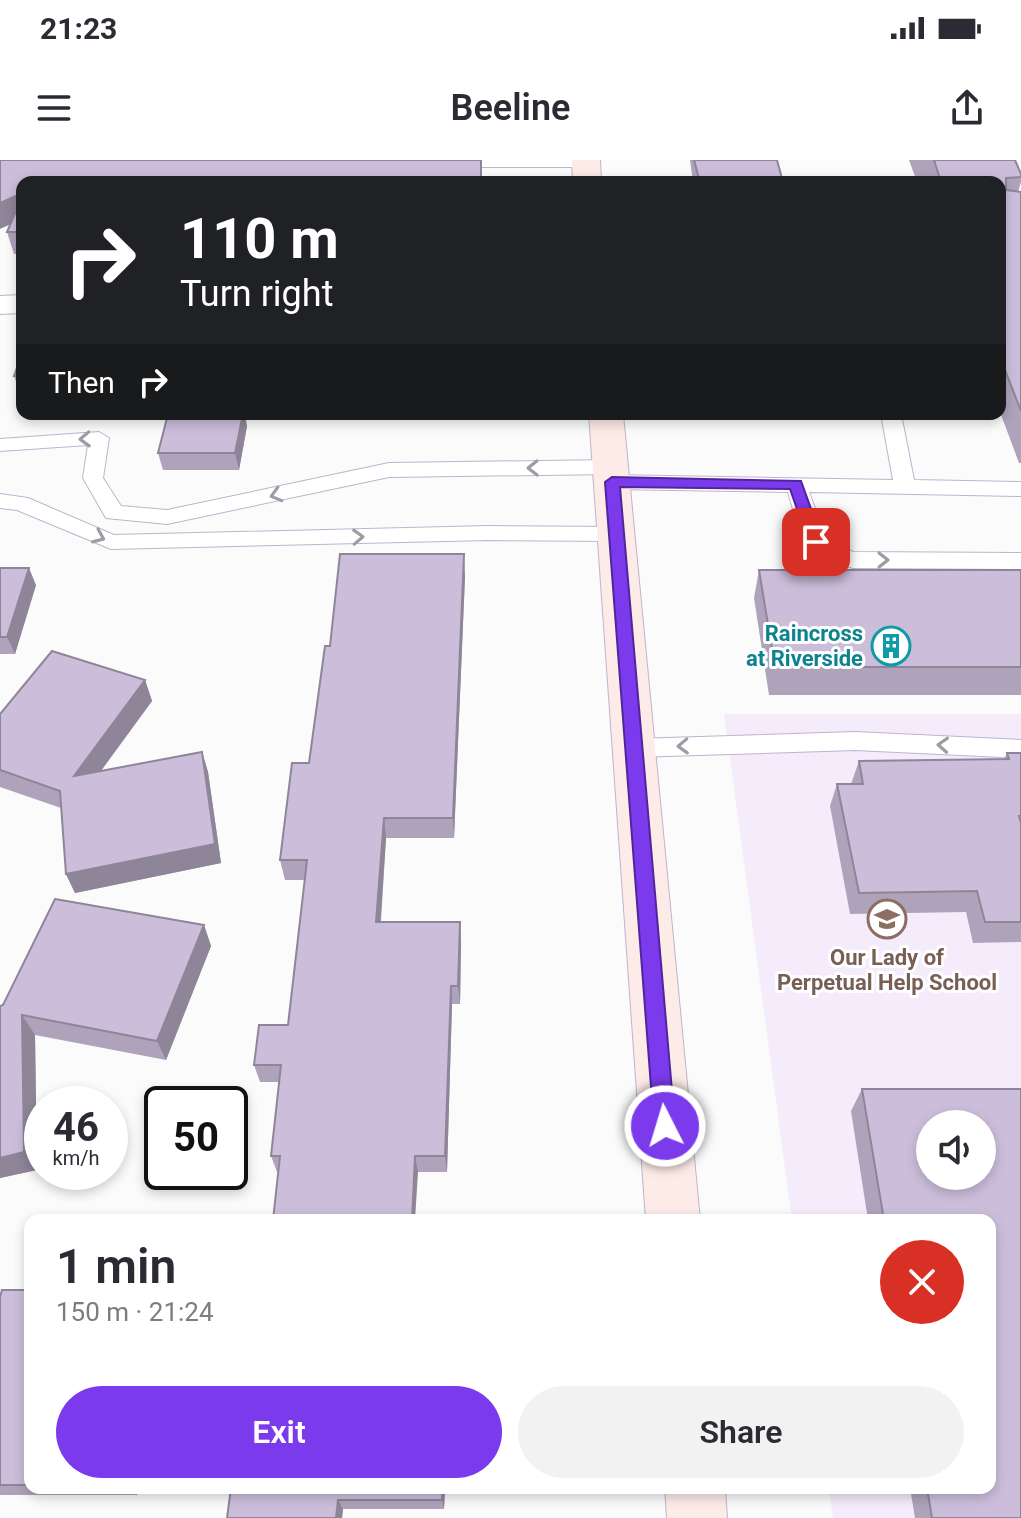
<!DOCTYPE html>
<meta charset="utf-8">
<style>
:root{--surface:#fff;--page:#f2f2f3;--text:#2b2b33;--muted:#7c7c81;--accent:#7c3aed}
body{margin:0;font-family:Roboto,sans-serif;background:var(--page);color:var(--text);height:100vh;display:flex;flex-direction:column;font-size:30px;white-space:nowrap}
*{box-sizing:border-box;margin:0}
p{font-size:26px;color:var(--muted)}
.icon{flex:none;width:44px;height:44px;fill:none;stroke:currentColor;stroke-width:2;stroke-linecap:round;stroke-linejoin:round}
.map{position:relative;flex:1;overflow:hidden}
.side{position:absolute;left:24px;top:1054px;width:972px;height:280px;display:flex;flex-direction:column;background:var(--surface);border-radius:16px;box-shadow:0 4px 12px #0003}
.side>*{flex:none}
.guide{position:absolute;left:16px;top:16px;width:990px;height:244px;border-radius:16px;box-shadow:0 4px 12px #0003;background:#202124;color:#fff;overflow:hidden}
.buttons{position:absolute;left:916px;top:950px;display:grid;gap:16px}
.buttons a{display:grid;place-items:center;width:80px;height:80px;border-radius:50%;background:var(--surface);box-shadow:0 4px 12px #0003;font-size:40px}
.speed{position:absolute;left:24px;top:926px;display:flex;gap:16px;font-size:40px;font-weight:700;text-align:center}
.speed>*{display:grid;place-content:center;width:104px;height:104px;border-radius:50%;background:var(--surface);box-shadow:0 4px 12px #0003;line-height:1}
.speed small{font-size:20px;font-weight:400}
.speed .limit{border:4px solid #111;border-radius:12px;background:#fff;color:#111}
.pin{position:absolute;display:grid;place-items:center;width:68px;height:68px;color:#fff;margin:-34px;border-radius:16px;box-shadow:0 4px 12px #0006}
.me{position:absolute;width:88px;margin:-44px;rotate:355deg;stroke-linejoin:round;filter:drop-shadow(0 0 6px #0008)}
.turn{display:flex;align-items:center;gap:28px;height:168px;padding:0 32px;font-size:36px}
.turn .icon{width:104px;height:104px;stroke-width:2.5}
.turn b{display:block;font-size:56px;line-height:68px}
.then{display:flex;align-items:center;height:76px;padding:0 32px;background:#0003;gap:16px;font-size:30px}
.round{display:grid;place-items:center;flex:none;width:84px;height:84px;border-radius:42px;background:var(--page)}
.headline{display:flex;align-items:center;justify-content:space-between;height:136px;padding:0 32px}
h1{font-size:48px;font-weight:600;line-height:60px}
.primary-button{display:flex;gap:16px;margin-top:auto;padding:16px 32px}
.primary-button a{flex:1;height:92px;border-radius:48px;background:var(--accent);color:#fff;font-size:32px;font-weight:600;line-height:92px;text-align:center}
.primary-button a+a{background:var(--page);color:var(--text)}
.status{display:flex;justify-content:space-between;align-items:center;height:56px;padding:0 40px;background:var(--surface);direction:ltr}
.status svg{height:22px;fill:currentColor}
header{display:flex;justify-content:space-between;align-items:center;height:104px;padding:0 32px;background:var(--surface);font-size:36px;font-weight:600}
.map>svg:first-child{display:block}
.built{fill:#f4ecfb;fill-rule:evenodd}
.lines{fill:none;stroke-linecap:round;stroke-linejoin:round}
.service-casing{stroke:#c1b2cf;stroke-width:2}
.minor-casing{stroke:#c1b2cf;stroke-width:2}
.secondary-casing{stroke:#c1b2cf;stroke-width:2}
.service{fill:#fff;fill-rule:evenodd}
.minor{fill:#fff;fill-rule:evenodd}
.secondary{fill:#fdebe8;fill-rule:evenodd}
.wall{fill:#afa3bc;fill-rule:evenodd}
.shaded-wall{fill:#8f8599}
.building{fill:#ccbedb;stroke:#8f8599;stroke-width:2;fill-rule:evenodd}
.oneway{stroke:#9e9ca2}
.route{fill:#7c3aed;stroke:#51269a;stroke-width:2}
.labels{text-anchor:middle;stroke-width:6;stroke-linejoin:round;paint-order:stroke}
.culture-label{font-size:22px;font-weight:bold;fill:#0d838f;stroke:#fff;text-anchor:end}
.education-label{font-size:22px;font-weight:bold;fill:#785e54;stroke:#fff}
</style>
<div class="status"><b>21:23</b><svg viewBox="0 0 49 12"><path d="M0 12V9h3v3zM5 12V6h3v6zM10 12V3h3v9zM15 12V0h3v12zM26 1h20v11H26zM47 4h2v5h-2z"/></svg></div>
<header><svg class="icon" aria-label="menu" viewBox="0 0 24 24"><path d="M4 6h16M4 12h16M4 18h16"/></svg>Beeline<svg class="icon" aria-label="share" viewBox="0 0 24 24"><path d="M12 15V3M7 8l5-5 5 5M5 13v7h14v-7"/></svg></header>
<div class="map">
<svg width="1021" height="1358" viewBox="0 0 1021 1358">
<rect width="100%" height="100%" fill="#fbfbfb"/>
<path class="built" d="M724 554H1021V1358H833L829 1328H990V1060H792ZM930 964H982V1016H930Z"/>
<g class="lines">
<g class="service-casing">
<g id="service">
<path d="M438 0H593L594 2 586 7H445L439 5Z"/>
<path d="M881 254H901L914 320 1021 322V336L809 332 826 378 853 392 1021 393V409L853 408C804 394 801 377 788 332L612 329 602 322 612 315 893 320Z"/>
<path d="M99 272 109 278 103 318 121 346 167 350 389 303 611 300 621 307 611 314 389 317 167 364 106 358 83 318 88 285 0 291V279Z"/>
<path d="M0 334 28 338 114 375 488 366 616 367 627 374 616 381 488 380 111 389 17 350 0 348Z"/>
<path d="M855 572 1021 580V598L855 590 634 597 625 595 622 588 625 581 634 579Z"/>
</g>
</g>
<g class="minor-casing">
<path id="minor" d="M22 135V153L0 154V136Z"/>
</g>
<g class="secondary-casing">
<g id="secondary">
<path d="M572 0H600L601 22H573Z"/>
<path d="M589 254H623L700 1060H646Z"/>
<path d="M665 1328H725L727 1358H667Z"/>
</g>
</g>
<use href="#service" class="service"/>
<use href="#minor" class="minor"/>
<use href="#secondary" class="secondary"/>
</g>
<g class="wall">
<path d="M690 0H777L783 22H693Z"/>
<path d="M909 0H1015L1021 14V22L1018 32H1021V303H1019L1000 252V22H917Z"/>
<path d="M22 22V94H14L7 72Z"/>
<path d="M22 194V233H20L14 216Z"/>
<path d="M247 266 239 310H163L158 293Z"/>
<path d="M0 408 36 425 15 494H0Z"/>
<path d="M759 410H1021V535H769L754 438Z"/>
<path d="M465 416 454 678H386L381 762H460L461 781 460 844H452L447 1012H277L271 996 279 922H260L254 905 288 865 305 720H285L280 700 309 603 330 486Z"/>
<path d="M145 520 152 541 101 611 202 592 208 612 221 703 75 733 66 714 61 648 0 627V554Z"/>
<path d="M1007 593H1021V782L973 783 966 752 850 754 830 646 837 624H851L859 601 1004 599Z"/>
<path d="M204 765 211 786 166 900 35 875 37 1010 0 1018V846Z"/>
<path d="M862 929H1021V1358H915L910 1328H990V1060H868L851 951ZM930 964H982V1016H930Z"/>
<path d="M30 1130V1328H138L137 1335H0V1137Z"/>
<path d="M231 1328H445L444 1349H343L342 1358H227Z"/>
</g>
<g class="shaded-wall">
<path d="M22 33V59L0 69V43Z"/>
<path d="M243 254H245L247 266 239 310 235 293Z"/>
<path d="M464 394 465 416 454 678 453 658Z"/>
<path d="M29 408 36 425 15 494 7 477Z"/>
<path d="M145 520 152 541 83 635 74 616Z"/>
<path d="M202 592 208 612 221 703 75 733 66 714Z"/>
<path d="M384 658 386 678 379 781 376 762Z"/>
<path d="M460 762 461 781 460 844 458 826Z"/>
<path d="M204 765 211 786 166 900 157 881Z"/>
<path d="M451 826 452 844 447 1012 445 996Z"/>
<path d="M22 855 35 875 37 1010 0 1018V998Z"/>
<path d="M415 996 418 1012 415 1060H412Z"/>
<path d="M128 1328H138L137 1335Z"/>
<path d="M443 1328H445L444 1349 442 1340Z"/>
<path d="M338 1340 343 1349 342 1358H336Z"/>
</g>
<g class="building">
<path d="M0 0H481V22H22V33L0 43Z"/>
<path d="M694 0H777L783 22H700Z"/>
<path d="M934 0H1015L1021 14V17L1006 18V30L1021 32V251L1000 197V22H941Z"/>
<path d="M22 37V72H7Z"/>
<path d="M22 194V216H14Z"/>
<path d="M168 254H243L235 293H158Z"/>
<path d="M340 394H464L453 658H384L376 762H460L458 826H451L445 996H415L412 1060H273L280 996H271L281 905H254L259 865H288L307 700H280L292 603H309L325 486H330Z"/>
<path d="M0 408H29L7 477H0Z"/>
<path d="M759 410H1021V507H775Z"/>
<path d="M52 491 145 520 74 616 202 592 215 684 66 714 60 631 0 610V554Z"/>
<path d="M1007 593H1021V656H1019L1021 663V762H985L977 731 859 733 837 624H863L859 601 1009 599Z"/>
<path d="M55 739 204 765 157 881 22 855 24 992 0 998V846L3 845Z"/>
<path d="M862 929H1021V1358H932L927 1328H990V1060H884ZM930 964H982V1016H930Z"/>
<path d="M2 1130H30V1325H0V1137Z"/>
<path d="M231 1328H443L442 1340H338L336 1358H227Z"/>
</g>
<defs><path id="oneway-chevron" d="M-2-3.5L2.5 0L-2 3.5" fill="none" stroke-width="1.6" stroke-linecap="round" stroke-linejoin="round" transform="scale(2)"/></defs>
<g class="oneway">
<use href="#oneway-chevron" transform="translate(85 279) rotate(178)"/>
<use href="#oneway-chevron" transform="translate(533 308) rotate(179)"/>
<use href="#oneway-chevron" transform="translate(276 335) rotate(164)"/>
<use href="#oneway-chevron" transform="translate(99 377) rotate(23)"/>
<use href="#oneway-chevron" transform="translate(358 377) rotate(-2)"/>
<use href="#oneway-chevron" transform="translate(883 400)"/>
<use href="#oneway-chevron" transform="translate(943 585) rotate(-177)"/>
<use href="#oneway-chevron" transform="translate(683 586) rotate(178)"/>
</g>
<path class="route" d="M612 317 801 321 823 382 821 386H810L790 329 620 327 675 966 672 973 665 976 657 973 654 966 605 322Z"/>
<defs>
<g id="building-ring" transform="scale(2)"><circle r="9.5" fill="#fff" stroke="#0f9aa8" stroke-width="1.5"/><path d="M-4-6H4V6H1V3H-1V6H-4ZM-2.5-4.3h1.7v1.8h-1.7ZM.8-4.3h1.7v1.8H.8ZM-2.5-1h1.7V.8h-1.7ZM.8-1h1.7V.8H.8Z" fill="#0f9aa8"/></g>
<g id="school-ring" transform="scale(2)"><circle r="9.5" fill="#fff" stroke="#8d6e63" stroke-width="1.5"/><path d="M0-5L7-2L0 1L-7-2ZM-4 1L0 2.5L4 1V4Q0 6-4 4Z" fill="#8d6e63"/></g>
</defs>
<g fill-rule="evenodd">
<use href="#building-ring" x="891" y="486"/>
<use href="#school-ring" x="887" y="759"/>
</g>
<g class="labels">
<g class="culture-label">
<text x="863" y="481">Raincross<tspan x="863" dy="25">at Riverside</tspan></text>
</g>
<g class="education-label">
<text x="887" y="805">Our Lady of<tspan x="887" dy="25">Perpetual Help School</tspan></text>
</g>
</g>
</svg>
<div class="buttons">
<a><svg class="icon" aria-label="sound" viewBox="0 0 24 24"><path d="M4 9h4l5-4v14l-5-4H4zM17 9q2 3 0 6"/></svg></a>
</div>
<div class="speed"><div>46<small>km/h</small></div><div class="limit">50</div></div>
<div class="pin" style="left:816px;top:382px;background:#d93025"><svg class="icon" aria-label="arrive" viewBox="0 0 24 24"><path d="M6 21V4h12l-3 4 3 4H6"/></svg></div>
<svg class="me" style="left:665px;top:966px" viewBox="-20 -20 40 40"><circle r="17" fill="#7c3aed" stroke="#fff" stroke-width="3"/><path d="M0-11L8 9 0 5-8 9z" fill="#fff"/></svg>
<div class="guide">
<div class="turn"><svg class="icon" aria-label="right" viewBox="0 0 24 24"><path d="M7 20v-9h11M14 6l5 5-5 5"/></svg><div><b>110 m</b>Turn right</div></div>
<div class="then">Then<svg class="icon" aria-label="right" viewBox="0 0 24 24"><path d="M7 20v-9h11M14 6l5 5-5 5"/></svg></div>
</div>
<section class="side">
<div class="headline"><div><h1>1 min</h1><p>150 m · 21:24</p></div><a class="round" style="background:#d93025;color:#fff"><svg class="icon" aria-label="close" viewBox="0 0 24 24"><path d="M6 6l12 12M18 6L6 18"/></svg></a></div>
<div class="primary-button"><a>Exit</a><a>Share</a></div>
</section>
</div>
